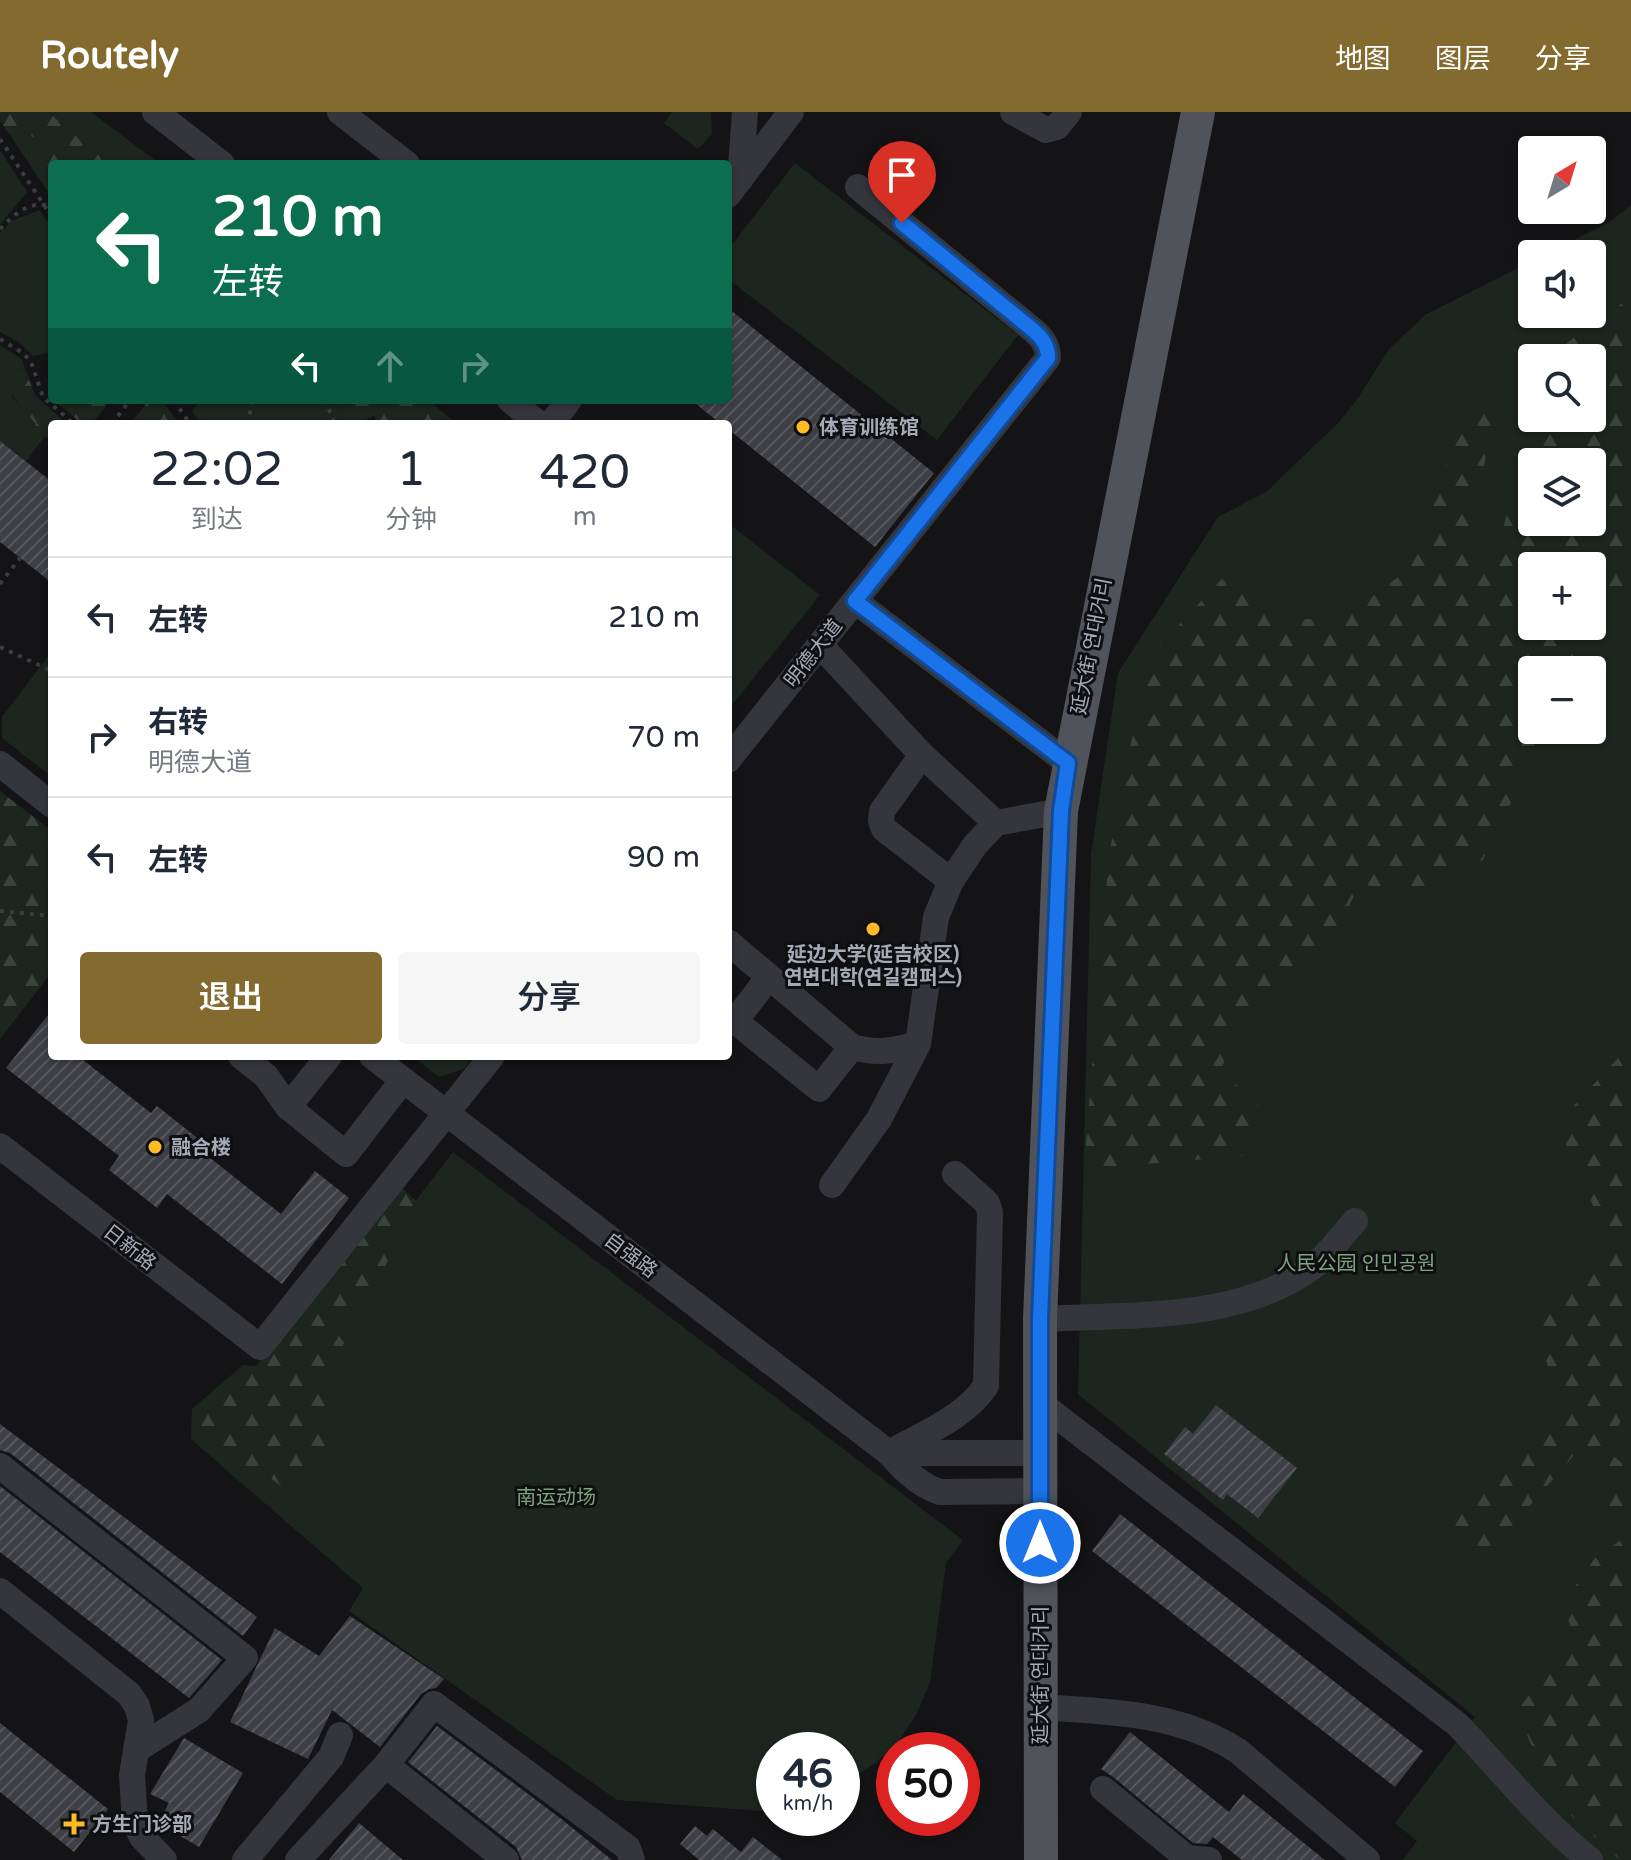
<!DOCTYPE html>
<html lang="zh">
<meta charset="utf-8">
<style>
:root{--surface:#fff;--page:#f6f6f7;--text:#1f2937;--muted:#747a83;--line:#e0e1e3;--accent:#836b2f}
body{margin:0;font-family:"Varela Round","Noto Sans SC","Noto Sans KR",sans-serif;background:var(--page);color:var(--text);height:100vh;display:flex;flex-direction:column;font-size:30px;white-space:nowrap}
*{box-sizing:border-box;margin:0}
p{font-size:26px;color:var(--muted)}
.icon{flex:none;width:44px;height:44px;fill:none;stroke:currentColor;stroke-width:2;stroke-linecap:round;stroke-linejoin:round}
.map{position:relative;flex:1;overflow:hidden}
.panel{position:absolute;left:48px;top:308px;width:684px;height:640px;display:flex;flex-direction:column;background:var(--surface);border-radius:8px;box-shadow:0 2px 6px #0004}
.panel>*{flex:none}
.hud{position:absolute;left:48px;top:48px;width:684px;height:244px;border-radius:8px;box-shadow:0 2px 6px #0004;background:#0b6e4f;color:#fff;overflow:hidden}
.needle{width:52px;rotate:38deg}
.controls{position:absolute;left:1518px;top:24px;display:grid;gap:16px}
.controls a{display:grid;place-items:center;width:88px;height:88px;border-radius:8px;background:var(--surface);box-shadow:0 2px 6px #0004;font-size:40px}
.speed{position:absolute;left:756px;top:1620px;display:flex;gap:16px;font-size:40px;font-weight:700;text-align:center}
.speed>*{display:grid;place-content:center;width:104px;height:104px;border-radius:50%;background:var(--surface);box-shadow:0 2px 6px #0004;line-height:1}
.speed small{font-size:20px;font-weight:400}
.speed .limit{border:12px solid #d22;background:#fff;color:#111}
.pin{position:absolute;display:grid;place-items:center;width:68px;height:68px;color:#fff;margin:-82px -34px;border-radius:50% 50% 50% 0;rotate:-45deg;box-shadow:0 0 8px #0007}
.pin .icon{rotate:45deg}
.me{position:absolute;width:88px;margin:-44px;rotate:0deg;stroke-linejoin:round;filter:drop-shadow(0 0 6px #0008)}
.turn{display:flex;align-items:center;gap:28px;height:168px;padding:0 32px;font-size:36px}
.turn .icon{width:104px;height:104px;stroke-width:2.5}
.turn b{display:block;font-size:56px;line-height:68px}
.lanes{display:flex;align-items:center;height:76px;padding:0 32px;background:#0003;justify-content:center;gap:40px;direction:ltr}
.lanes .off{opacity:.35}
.eta{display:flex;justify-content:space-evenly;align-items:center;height:136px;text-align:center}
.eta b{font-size:48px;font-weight:600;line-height:56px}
.cta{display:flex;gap:16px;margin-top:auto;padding:16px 32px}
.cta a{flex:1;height:92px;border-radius:8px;background:var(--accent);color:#fff;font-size:32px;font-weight:600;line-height:92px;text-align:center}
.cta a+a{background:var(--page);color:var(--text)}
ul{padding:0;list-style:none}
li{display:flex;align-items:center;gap:24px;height:120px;padding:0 32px;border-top:2px solid var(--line)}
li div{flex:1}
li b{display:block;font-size:30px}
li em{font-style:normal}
header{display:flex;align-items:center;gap:48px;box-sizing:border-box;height:112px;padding:0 40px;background:var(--accent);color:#fff}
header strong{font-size:38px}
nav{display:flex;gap:44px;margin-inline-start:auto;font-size:28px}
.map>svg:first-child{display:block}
.green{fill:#1c251e;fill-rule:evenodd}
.forest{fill:url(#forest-firs);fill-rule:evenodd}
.building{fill:url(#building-hatch)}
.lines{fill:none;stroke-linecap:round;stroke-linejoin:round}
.path{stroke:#3b3d43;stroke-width:4;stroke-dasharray:4 6;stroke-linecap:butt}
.minor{stroke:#35363c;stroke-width:26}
.major{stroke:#51535b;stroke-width:34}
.route-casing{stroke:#114b97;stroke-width:20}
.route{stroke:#1a73e8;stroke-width:14}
.poi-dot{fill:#fdbb26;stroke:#0f0f11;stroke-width:3}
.labels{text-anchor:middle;stroke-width:6;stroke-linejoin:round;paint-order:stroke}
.poi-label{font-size:20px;font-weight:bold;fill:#a5aab7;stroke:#0f0f11;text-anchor:start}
.street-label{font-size:20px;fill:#a5aab7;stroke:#0f0f11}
.park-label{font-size:20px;fill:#7ba47f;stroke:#0f0f11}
</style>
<header>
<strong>Routely</strong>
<nav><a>地图</a><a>图层</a><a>分享</a></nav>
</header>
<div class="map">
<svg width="1631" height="1748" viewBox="0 0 1631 1748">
<defs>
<pattern id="forest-firs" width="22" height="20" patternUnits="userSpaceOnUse" patternTransform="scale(2)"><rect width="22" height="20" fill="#1c251e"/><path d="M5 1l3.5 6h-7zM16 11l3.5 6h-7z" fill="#3a423c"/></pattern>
<pattern id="building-hatch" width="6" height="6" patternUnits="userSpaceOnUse" patternTransform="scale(2)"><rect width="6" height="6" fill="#3e3f44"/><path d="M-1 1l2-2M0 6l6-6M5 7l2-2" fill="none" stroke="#57585d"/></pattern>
</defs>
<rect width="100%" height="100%" fill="#141416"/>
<g class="green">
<path d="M48 0H91L160 52H109Z"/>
<path d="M672 0H711L712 22 698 37 664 11Z"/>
<path d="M23 19 41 30C46 53 52 62 52 86L10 23Z"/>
<path d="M0 38 27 80 0 113Z"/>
<path d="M795 51 1018 223 937 328 728 167V138Z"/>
<path d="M1631 93V1748H1403L1417 1729 1395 1711 1475 1605 1078 1282 1091 742 1118 561 1218 405 1266 380 1339 310 1358 286 1389 237 1425 203 1532 149V202H1592V142H1546L1611 109ZM1532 246H1592V306H1532ZM1532 350H1592V410H1532ZM1532 454H1592V514H1532ZM1532 558H1592V618H1532Z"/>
<path d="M40 98 52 116V240L33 244 20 231 0 220V121L11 109Z"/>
<path d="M0 233 22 247 25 257 5 259 13 286 36 312 16 341 0 329Z"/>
<path d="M201 288H335L346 312H241L224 308 201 312 192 299Z"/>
<path d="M728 411 820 483 728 598Z"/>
<path d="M52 539V665L2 626V605Z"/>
<path d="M412 944H462L469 950 464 957 439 965Z"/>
<path d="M453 1040 963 1428 946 1451 930 1571 916 1603 898 1630 877 1650 842 1673V1638H774V1696L761 1699 617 1688 349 1499 363 1476 246 1375 260 1357 228 1333Z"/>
</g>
<g class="forest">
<path d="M0 0H48L109 52H52V60L46 52 41 30 23 19 10 23 0 9Z"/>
<path d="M1631 185V484L1601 502 1574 558H1532V618H1546L1483 748 1419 781 1359 772 1335 826 1245 899 1220 960 1259 990 1242 1044 1084 1057 1109 742 1148 546 1234 454 1288 505 1338 510 1409 457 1463 305 1500 271 1466 448 1493 461 1532 294V306H1592V246H1546ZM1532 350H1592V410H1532ZM1592 454V514H1532V454Z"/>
<path d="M25 257 35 283 67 312H52V328L45 324 26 349 16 341 36 312C22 296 7 282 5 259Z"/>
<path d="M54 288H111L91 312H82Z"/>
<path d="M149 288H161L180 312H130Z"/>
<path d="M335 288H428L457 312H378L374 304 356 312H346Z"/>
<path d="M0 679 52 719V860L0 927Z"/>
<path d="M1631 932V1280L1609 1340 1631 1359V1415L1611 1396 1582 1334 1481 1450 1444 1417 1557 1293 1538 1214 1607 1125 1557 1012Z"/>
<path d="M401 1075 416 1089 407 1114 385 1154 390 1161 381 1180 371 1174 337 1221 344 1231 333 1259 329 1283 331 1353 310 1347 286 1378 260 1358 246 1375 191 1327 192 1297 243 1253 256 1254Z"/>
<path d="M1631 1421V1748H1620L1560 1693 1516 1600 1575 1524 1562 1493 1595 1446Z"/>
</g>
<g class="building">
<path d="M728 196 934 361 875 435 728 317V312H721L691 288H728Z"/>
<path d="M0 329 52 370V471L0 430Z"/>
<path d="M52 898V944H78L151 1001 157 994 205 1032 200 1038 281 1102 315 1059 349 1086 282 1172 167 1082 157 1096 109 1058 119 1044 6 956Z"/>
<path d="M1216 1293 1297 1356 1258 1406 1227 1382 1223 1388 1164 1342 1185 1315 1193 1322Z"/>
<path d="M0 1312 257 1505 243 1524 10 1341 0 1338Z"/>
<path d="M0 1374 222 1548 189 1586 0 1440Z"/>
<path d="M1120 1402 1423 1639 1395 1675 1092 1439Z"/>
<path d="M350 1504 444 1567 436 1576 429 1577 421 1582 380 1635 332 1598 308 1647 230 1610 275 1516 319 1544Z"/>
<path d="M0 1611 108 1697 74 1740 0 1680Z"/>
<path d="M437 1614 560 1706 612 1748H522L516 1735 408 1650Z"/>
<path d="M1130 1620 1229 1700 1243 1682 1325 1748H1242L1213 1725 1207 1732 1193 1731 1113 1665 1101 1657Z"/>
<path d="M184 1626 243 1661 199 1735 158 1711 169 1691 150 1682Z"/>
<path d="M359 1711 403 1748H329Z"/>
<path d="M695 1714 707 1724 713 1717 741 1740 753 1725 782 1748H699L680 1732Z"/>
</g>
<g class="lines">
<g class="path">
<path d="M0 27 52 105"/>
<path d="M0 117C15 102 29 87 52 95"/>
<path d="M0 227 23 241 31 250 43 285 74 312"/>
<path d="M174 288 190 312"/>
<path d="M325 288 335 312"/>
<path d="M112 312 130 288"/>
<path d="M247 312 253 288"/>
<path d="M0 472 20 446"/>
<path d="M0 535 52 559"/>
<path d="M0 799 52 804"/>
</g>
<g class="minor">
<path d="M155 0 222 52"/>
<path d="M340 0 407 52"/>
<path d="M1013 0 1046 18 1057 15 1069 0"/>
<path d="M740 68 745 0"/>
<path d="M728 83 791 0"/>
<path d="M510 288 539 312"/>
<path d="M551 312 569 288"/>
<path d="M855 489 1068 651"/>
<path d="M820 533 922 643 996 711"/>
<path d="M922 643 882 699 881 709 884 717 951 769"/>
<path d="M728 648 1048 246C1048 233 1042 226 1033 218L858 75"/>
<path d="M0 652 52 693"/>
<path d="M728 830 852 935C877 942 893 939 918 932"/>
<path d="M728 904 735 909 769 865"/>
<path d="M735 909 819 977 852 935"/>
<path d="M241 944 266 964 288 995 346 1042 403 968"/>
<path d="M372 944 889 1341C904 1357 918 1373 940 1380L1040 1379"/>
<path d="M288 995 329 944"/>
<path d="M0 1034 260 1235 492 944"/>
<path d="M832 1073 879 1007 918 932 936 805 951 769 975 733 996 711 1061 699"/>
<path d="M1040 1207C1129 1202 1240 1210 1314 1154 1329 1142 1342 1123 1355 1109"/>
<path d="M1040 1291 1458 1613C1502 1659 1540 1708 1590 1748"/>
<path d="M889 1341C923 1322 964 1306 986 1274L990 1100 987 1091 955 1062"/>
<path d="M893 1341H1040"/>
<path d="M0 1354 245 1546 199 1598 136 1638"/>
<path d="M0 1479 129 1582 137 1594 141 1608 132 1663 135 1711 142 1725 164 1748"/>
<path d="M1040 1595C1109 1600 1178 1600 1238 1639L1367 1748"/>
<path d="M386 1653 506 1748"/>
<path d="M1103 1677 1187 1746 1209 1748"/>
<path d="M245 1748 331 1645 340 1623"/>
<path d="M298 1748 386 1653 434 1592 628 1736 632 1748"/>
</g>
<path class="major" d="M1041 1748 1040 1207 1061 699 1198 0"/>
</g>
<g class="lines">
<g class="route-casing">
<path id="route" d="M902 111 1033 218C1042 226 1048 233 1048 246L855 489 1068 651 1061 699 1040 1207V1431"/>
</g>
<use href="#route" class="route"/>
</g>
<g class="poi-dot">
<circle cx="803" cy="315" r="8"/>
<circle cx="873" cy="817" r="8"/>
<circle cx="155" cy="1035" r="8"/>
<path d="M70 1700h8v8h8v8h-8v8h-8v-8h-8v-8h8z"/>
</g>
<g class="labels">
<g class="poi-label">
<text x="819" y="322">体育训练馆</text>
<text x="873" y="849" text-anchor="middle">延边大学(延吉校区)<tspan x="873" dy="23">연변대학(연길캠퍼스)</tspan></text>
<text x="171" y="1042">融合楼</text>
<text x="92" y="1719">方生门诊部</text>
</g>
<g class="street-label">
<text transform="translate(1091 534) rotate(-79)" y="7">延大街 연대거리</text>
<text transform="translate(813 541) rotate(-52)" y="7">明德大道</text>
<text transform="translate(130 1135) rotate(38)" y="7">日新路</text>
<text transform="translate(631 1143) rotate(37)" y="7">自强路</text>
<text transform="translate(1040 1563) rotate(-90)" y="7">延大街 연대거리</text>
</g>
<g class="park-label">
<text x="1356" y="1158">人民公园 인민공원</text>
<text x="556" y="1392">南运动场</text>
</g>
</g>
</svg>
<div class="controls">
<a><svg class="needle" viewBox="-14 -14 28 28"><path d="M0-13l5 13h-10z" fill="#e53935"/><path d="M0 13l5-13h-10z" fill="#747a83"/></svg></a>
<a><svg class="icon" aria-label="sound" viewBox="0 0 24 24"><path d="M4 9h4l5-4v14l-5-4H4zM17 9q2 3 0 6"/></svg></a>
<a><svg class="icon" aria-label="search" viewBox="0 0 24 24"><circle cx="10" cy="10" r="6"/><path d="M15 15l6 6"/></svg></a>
<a><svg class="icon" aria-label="layers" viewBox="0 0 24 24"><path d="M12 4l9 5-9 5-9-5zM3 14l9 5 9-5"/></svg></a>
<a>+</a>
<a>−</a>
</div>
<div class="speed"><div>46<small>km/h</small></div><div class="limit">50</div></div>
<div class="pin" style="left:902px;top:111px;background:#d93025"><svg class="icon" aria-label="arrive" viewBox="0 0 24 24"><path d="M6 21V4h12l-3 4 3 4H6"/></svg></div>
<svg class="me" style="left:1040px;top:1431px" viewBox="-20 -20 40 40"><circle r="17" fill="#1a73e8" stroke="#fff" stroke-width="3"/><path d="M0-11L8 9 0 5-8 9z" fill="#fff"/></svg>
<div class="hud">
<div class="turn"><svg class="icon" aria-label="left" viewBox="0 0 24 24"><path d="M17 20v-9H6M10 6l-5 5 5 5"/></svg><div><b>210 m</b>左转</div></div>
<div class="lanes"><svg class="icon" aria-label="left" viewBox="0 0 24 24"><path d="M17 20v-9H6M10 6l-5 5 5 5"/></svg><svg class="icon off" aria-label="ahead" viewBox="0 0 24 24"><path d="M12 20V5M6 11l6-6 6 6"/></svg><svg class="icon off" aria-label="right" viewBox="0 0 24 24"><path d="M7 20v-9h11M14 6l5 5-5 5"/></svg></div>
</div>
<section class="panel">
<div class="eta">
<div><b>22:02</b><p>到达</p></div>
<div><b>1</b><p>分钟</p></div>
<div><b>420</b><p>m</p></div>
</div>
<ul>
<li><svg class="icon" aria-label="left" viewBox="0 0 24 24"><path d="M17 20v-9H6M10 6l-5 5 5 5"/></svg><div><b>左转</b></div><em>210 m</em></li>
<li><svg class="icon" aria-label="right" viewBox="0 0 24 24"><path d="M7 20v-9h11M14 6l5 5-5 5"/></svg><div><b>右转</b><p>明德大道</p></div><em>70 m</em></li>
<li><svg class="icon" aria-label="left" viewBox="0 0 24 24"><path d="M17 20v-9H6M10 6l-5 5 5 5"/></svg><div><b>左转</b></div><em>90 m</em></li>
</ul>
<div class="cta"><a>退出</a><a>分享</a></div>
</section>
</div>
